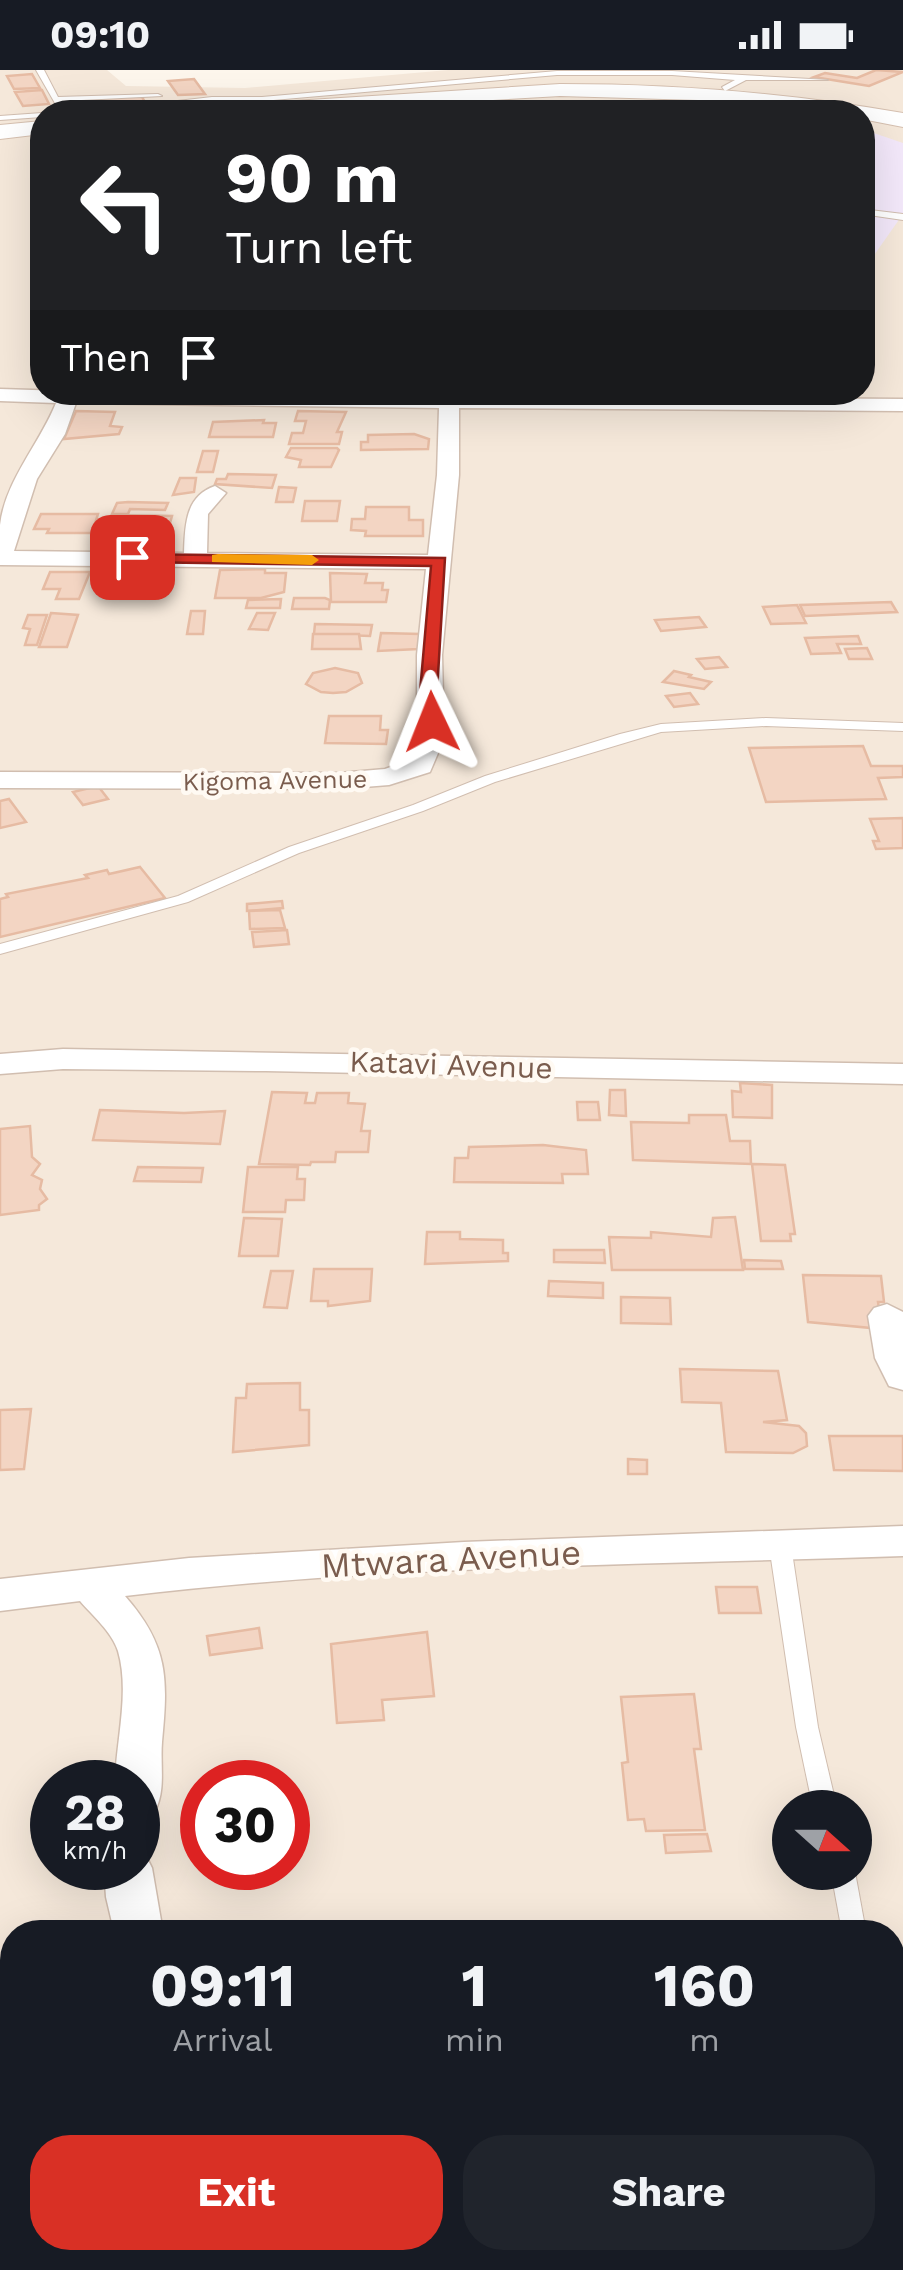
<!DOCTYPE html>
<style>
:root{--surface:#171b24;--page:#20242c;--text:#f1f3f6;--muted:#9ea1a6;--accent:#d93025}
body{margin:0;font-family:"Work Sans",sans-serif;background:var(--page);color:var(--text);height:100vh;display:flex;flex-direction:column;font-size:38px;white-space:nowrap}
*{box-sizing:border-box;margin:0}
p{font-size:32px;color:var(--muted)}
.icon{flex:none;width:55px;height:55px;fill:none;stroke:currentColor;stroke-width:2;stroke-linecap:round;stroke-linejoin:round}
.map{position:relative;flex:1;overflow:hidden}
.drawer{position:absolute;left:0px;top:1850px;width:905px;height:350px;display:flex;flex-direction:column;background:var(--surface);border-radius:40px 40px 0 0;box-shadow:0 10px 40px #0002}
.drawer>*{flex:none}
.hud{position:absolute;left:30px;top:30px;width:845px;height:305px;border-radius:40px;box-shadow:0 10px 40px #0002;background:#202124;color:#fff;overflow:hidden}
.needle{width:65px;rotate:111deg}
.fabs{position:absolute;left:772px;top:1720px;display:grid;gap:20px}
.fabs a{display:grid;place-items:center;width:100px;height:100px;border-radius:50%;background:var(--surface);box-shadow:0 10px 40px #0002;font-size:50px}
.speed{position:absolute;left:30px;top:1690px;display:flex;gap:20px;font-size:50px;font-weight:700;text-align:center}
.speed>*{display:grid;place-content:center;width:130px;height:130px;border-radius:50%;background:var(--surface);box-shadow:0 10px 40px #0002;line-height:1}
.speed small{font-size:25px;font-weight:400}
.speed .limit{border:15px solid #d22;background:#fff;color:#111}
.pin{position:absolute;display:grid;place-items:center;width:85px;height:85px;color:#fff;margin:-42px;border-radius:20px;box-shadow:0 5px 15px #0006}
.me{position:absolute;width:110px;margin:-55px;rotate:358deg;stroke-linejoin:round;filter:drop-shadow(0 0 8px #0008)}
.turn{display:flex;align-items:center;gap:35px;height:210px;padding:0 30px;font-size:45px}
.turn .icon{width:130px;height:130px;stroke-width:2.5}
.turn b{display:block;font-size:70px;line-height:85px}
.then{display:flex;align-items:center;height:95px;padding:0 30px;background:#0003;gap:20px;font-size:38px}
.eta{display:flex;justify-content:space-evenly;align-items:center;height:170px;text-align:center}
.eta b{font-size:60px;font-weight:700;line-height:70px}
.action{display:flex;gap:20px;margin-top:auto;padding:20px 30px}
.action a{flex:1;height:115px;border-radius:40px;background:var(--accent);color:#fff;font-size:40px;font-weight:700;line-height:115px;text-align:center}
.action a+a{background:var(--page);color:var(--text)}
.status{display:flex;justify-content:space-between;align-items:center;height:70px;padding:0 50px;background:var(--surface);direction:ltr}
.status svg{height:28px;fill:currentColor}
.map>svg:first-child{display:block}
.residential{fill:#f5e8da;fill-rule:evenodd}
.education{fill:#f3e8fa}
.building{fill:#f3d5c3;stroke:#e6bba3;stroke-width:2.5}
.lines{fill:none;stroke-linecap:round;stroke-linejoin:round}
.lane-casing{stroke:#d1beb0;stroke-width:2}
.street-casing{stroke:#d1beb0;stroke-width:3}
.secondary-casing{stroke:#d6c0b0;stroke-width:2}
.lane{fill:#fff;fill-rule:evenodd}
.street{fill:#fff;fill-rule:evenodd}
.secondary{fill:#fff;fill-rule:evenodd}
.route{fill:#d93025;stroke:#8d1f18;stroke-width:2.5}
.slow{fill:#f59e0b}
.labels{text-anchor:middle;stroke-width:9;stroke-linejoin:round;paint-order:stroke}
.far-street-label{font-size:25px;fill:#7a5c4d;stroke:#fffaf3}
.street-label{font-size:30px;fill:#7a5c4d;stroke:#fffaf3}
.near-street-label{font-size:35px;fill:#7a5c4d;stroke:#fffaf3}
</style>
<div class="status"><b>09:10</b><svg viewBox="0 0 49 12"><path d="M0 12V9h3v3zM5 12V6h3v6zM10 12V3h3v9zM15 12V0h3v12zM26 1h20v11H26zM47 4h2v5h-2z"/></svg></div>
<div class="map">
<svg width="903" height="2200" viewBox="0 0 903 2200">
<rect width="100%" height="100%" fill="#fdf6ec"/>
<path class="residential" d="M0 0H107L126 16 245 18 448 0H903V2200H0ZM42 42H862V322H42ZM52 1712H138V1798H52ZM202 1712H288V1798H202ZM790 1738H855V1802H790ZM12 1862H892V2188H12Z"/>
<path class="education" d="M862 59 903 73V144L870 191 863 192Z"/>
<g class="building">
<path d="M876 0 903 2 869 16 814 7 825 3 857 8Z"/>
<path d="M32 4 40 18 14 19 7 6Z"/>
<path d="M194 9 205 24 178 25 168 11Z"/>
<path d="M42 20 49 34 23 36 15 22Z"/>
<path d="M126 26 142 27 146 34 64 39 61 32Z"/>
<path d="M76 341 115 342 110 356 122 357 119 364 64 369Z"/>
<path d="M298 341 346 342 337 362H342L339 374H289L292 363H303L306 351H295Z"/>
<path d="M264 350 263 353H276L273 367H209L213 352Z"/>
<path d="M414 364 429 369 428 379 361 380V372H368V365Z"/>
<path d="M291 378H337L339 380 331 397H299L301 390 286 387Z"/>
<path d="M203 381H218L213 402H197Z"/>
<path d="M228 404 276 405 272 418 215 414 217 409H226Z"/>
<path d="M180 408H196L194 422 173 425Z"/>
<path d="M279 417 296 418 293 432H276Z"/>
<path d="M305 431H340L337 451H302Z"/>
<path d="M128 432 168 433 165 440 130 439 128 444H112L117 433Z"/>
<path d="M366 437H409V450H423V466H365L366 461 351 460 352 449H365Z"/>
<path d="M41 444H98L92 463H47L49 459H34Z"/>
<path d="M113 445 172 446 168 460 117 462 120 452H111Z"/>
<path d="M112 471H141L139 479H110Z"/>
<path d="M265 499V503H286L284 522 261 528H215L220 500Z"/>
<path d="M50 502H90L79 529H56L60 519H43Z"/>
<path d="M330 503 367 504 365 513H383L382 520H388L386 532H331Z"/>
<path d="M294 528H325L330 530 329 539H292Z"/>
<path d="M281 529 280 538H246L248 530Z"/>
<path d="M891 532 897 542 805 546 800 535Z"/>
<path d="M797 535 806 553 771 554 763 537Z"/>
<path d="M191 541H205L203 564H187Z"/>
<path d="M51 543 78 545 67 577H39Z"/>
<path d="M257 543H275L268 560 249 559Z"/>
<path d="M28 545H47L37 575H25L30 559 23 558Z"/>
<path d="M699 547 706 557 661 561 655 550Z"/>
<path d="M315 554 372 555 370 566 314 564Z"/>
<path d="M381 563 420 564 418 579 378 581Z"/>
<path d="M313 564H359L361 579H312Z"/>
<path d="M858 566 861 574H837L841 583 811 584 805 568Z"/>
<path d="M867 578 872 589H849L845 579Z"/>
<path d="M719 587 727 597 705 599 697 589Z"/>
<path d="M335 598 358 603 362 613 346 622 333 623 321 622 306 614 313 603Z"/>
<path d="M674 601 691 605 689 607 711 612 704 619 663 612Z"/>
<path d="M690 623 698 634 674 637 666 626Z"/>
<path d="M329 646H381L380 660H388L386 674 325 673Z"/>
<path d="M863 676 871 696H903V707L878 708 886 729 766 732 749 678Z"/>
<path d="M98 716 108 729 83 735 73 722Z"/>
<path d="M9 729 26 752 0 758V731Z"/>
<path d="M903 748V778L876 779 873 771H879L870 749Z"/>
<path d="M140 797 165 828 0 867V829L8 827 6 824 88 808 85 805 107 800 109 804Z"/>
<path d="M282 831 283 838 247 841V834Z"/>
<path d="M280 840 285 858 250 859 249 841Z"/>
<path d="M287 860 289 874 254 877 252 862Z"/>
<path d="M740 1013 772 1015V1048L733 1047 732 1021 741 1022Z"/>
<path d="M610 1020H625L626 1046 609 1045Z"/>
<path d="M272 1022 307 1023 305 1033H315L317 1023H349L348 1033 365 1034 361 1061H370L368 1082H336L335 1092H311L310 1095 259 1094Z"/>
<path d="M577 1032H598L600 1050H578Z"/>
<path d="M100 1040 184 1043 225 1041 220 1074 93 1070Z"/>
<path d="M689 1045H726L730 1071H750L751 1094 633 1090 631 1052 689 1053Z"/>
<path d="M30 1056 32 1087 40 1094 32 1105 42 1110 40 1119 47 1129 39 1135V1140L0 1145V1059Z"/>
<path d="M543 1075 586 1080 588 1104H562L563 1113 454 1112 455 1088H468L469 1077Z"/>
<path d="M752 1094 785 1095 795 1164H790L791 1171H761Z"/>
<path d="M138 1097 203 1098 201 1112 134 1111Z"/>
<path d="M248 1097H298L297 1109H305L304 1130H286L285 1142H243Z"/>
<path d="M735 1147 743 1200H612L609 1167 651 1168V1162L711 1167 713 1148Z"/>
<path d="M244 1148 282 1149 278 1186H239Z"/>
<path d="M427 1162H460V1169L503 1170V1183H508V1191L425 1194Z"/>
<path d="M554 1180H604L605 1193 554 1192Z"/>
<path d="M744 1190 781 1191 783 1199H745Z"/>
<path d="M314 1199H372L370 1231 328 1236V1231H311Z"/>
<path d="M271 1201H293L287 1238 264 1237Z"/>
<path d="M803 1205 881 1206 884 1232H878L882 1259 808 1252Z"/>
<path d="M549 1211 603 1213V1228L548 1226Z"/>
<path d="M621 1227 670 1228 671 1254 621 1253Z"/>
<path d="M680 1299 778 1301 787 1350 763 1352 799 1356 806 1363 807 1376 793 1383 726 1382 721 1333 682 1332Z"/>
<path d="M300 1313V1340H309V1375L233 1382 236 1328H246L247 1314Z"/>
<path d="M31 1339 24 1399 0 1400V1340Z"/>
<path d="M829 1366H903V1401L834 1400Z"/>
<path d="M628 1389 647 1390V1404H628Z"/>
<path d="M716 1517H757L761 1543H719Z"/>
<path d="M259 1558 262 1578 210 1585 207 1566Z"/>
<path d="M427 1562 434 1626 382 1630 384 1650 337 1653 331 1574Z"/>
<path d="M694 1624 701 1679H694L705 1760 646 1761 644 1749 628 1750 622 1693 628 1692 621 1627Z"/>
<path d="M707 1764 711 1781 666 1783 664 1765Z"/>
<path d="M12 1909V2046L0 1991V1913Z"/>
<path d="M52 2188H92L95 2200H55Z"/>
<path d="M578 2188H796L799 2200H580Z"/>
</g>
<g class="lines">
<g class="lane-casing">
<g id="lane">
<path d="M36 0H44L58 27 158 24 162 26 61 31 67 42H60Z"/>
<path d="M557 1H672L828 10H746L725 21 722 17 735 10 672 5H557L262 31H212L103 42H82L212 27H262Z"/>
<path d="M42 43V47L0 50V46Z"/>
<path d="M862 139 903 144V150L862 144Z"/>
<path d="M766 648 903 653V661L766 656 661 662 495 712 423 741 299 783 188 832 0 884V874L178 826 289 777 413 735 485 706 620 664 661 654Z"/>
<path d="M780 1468 787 1470 791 1475 818 1657 837 1738H813L796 1657 769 1475 773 1470Z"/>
<path d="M831 1802H855L866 1862H842Z"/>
<path d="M892 2055 903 2059V2085L892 2081Z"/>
</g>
</g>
<g class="street-casing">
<g id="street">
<path d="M0 319 163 324 903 329V341L459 338V405L442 585 444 669 430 702 389 715 339 719 0 718V702L339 703 385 699 410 690 417 669V585L426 499 0 495C0 482 0 468 0 455 5 411 40 373 56 333L0 331ZM76 333 439 338 437 405 428 485 207 483 208 444 226 423 215 416C185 426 185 456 184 483L14 481 37 409 65 364Z"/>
<path d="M63 979 903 994V1014L266 1001 63 999 0 1004V984Z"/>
<path d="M887 1234 903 1242V1320L889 1316 875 1288 868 1246 874 1238Z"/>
<path d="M903 1456V1486C644 1495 382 1495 125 1526 169 1576 168 1609 162 1672 160 1696 166 1719 155 1741L138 1746V1712H115C116 1671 130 1622 118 1581 112 1562 92 1545 80 1531L0 1541V1509L189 1488 464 1472Z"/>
<path d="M138 1782 145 1784 152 1798 163 1862 114 1861 106 1827 104 1798H138Z"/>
</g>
</g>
<g class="secondary-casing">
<g id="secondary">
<path d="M560 14C677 14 789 23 903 43V57L862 49V42H827L733 31 560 26 286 42H204L215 36Z"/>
<path d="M42 51V64L0 69V55Z"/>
</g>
</g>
<use href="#lane" class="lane"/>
<use href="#street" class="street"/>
<use href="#secondary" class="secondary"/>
</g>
<path class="route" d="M127 484 445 488 437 622 440 652 432 658 423 652 420 622 431 496 132 492 124 487Z"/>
<path class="slow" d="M218 484 312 485 319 490 312 495 212 492V485Z"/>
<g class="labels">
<g class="far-street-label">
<text transform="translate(275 710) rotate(-1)" y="9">Kigoma Avenue</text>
</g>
<g class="street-label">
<text transform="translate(451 995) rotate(2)" y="10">Katavi Avenue</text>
</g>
<g class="near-street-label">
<text transform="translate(451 1489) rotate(-3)" y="12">Mtwara Avenue</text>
</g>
</g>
</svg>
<div class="fabs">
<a><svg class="needle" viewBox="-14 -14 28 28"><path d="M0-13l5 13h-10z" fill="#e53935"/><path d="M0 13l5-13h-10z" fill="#9ea1a6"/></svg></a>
</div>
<div class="speed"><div>28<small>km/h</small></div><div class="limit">30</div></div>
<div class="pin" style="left:132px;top:487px;background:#d93025"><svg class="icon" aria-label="arrive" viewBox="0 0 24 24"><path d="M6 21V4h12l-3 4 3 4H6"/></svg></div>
<svg class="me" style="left:432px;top:652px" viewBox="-20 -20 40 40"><path d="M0-17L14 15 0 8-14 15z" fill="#d93025" stroke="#fff" stroke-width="4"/></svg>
<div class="hud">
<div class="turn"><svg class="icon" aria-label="left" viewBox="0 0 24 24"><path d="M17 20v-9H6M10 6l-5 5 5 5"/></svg><div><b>90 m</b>Turn left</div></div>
<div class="then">Then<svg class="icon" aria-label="arrive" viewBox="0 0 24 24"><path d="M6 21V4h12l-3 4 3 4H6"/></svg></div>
</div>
<section class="drawer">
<div class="eta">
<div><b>09:11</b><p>Arrival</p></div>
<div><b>1</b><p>min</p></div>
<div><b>160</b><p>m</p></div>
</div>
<div class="action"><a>Exit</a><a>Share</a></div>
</section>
</div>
